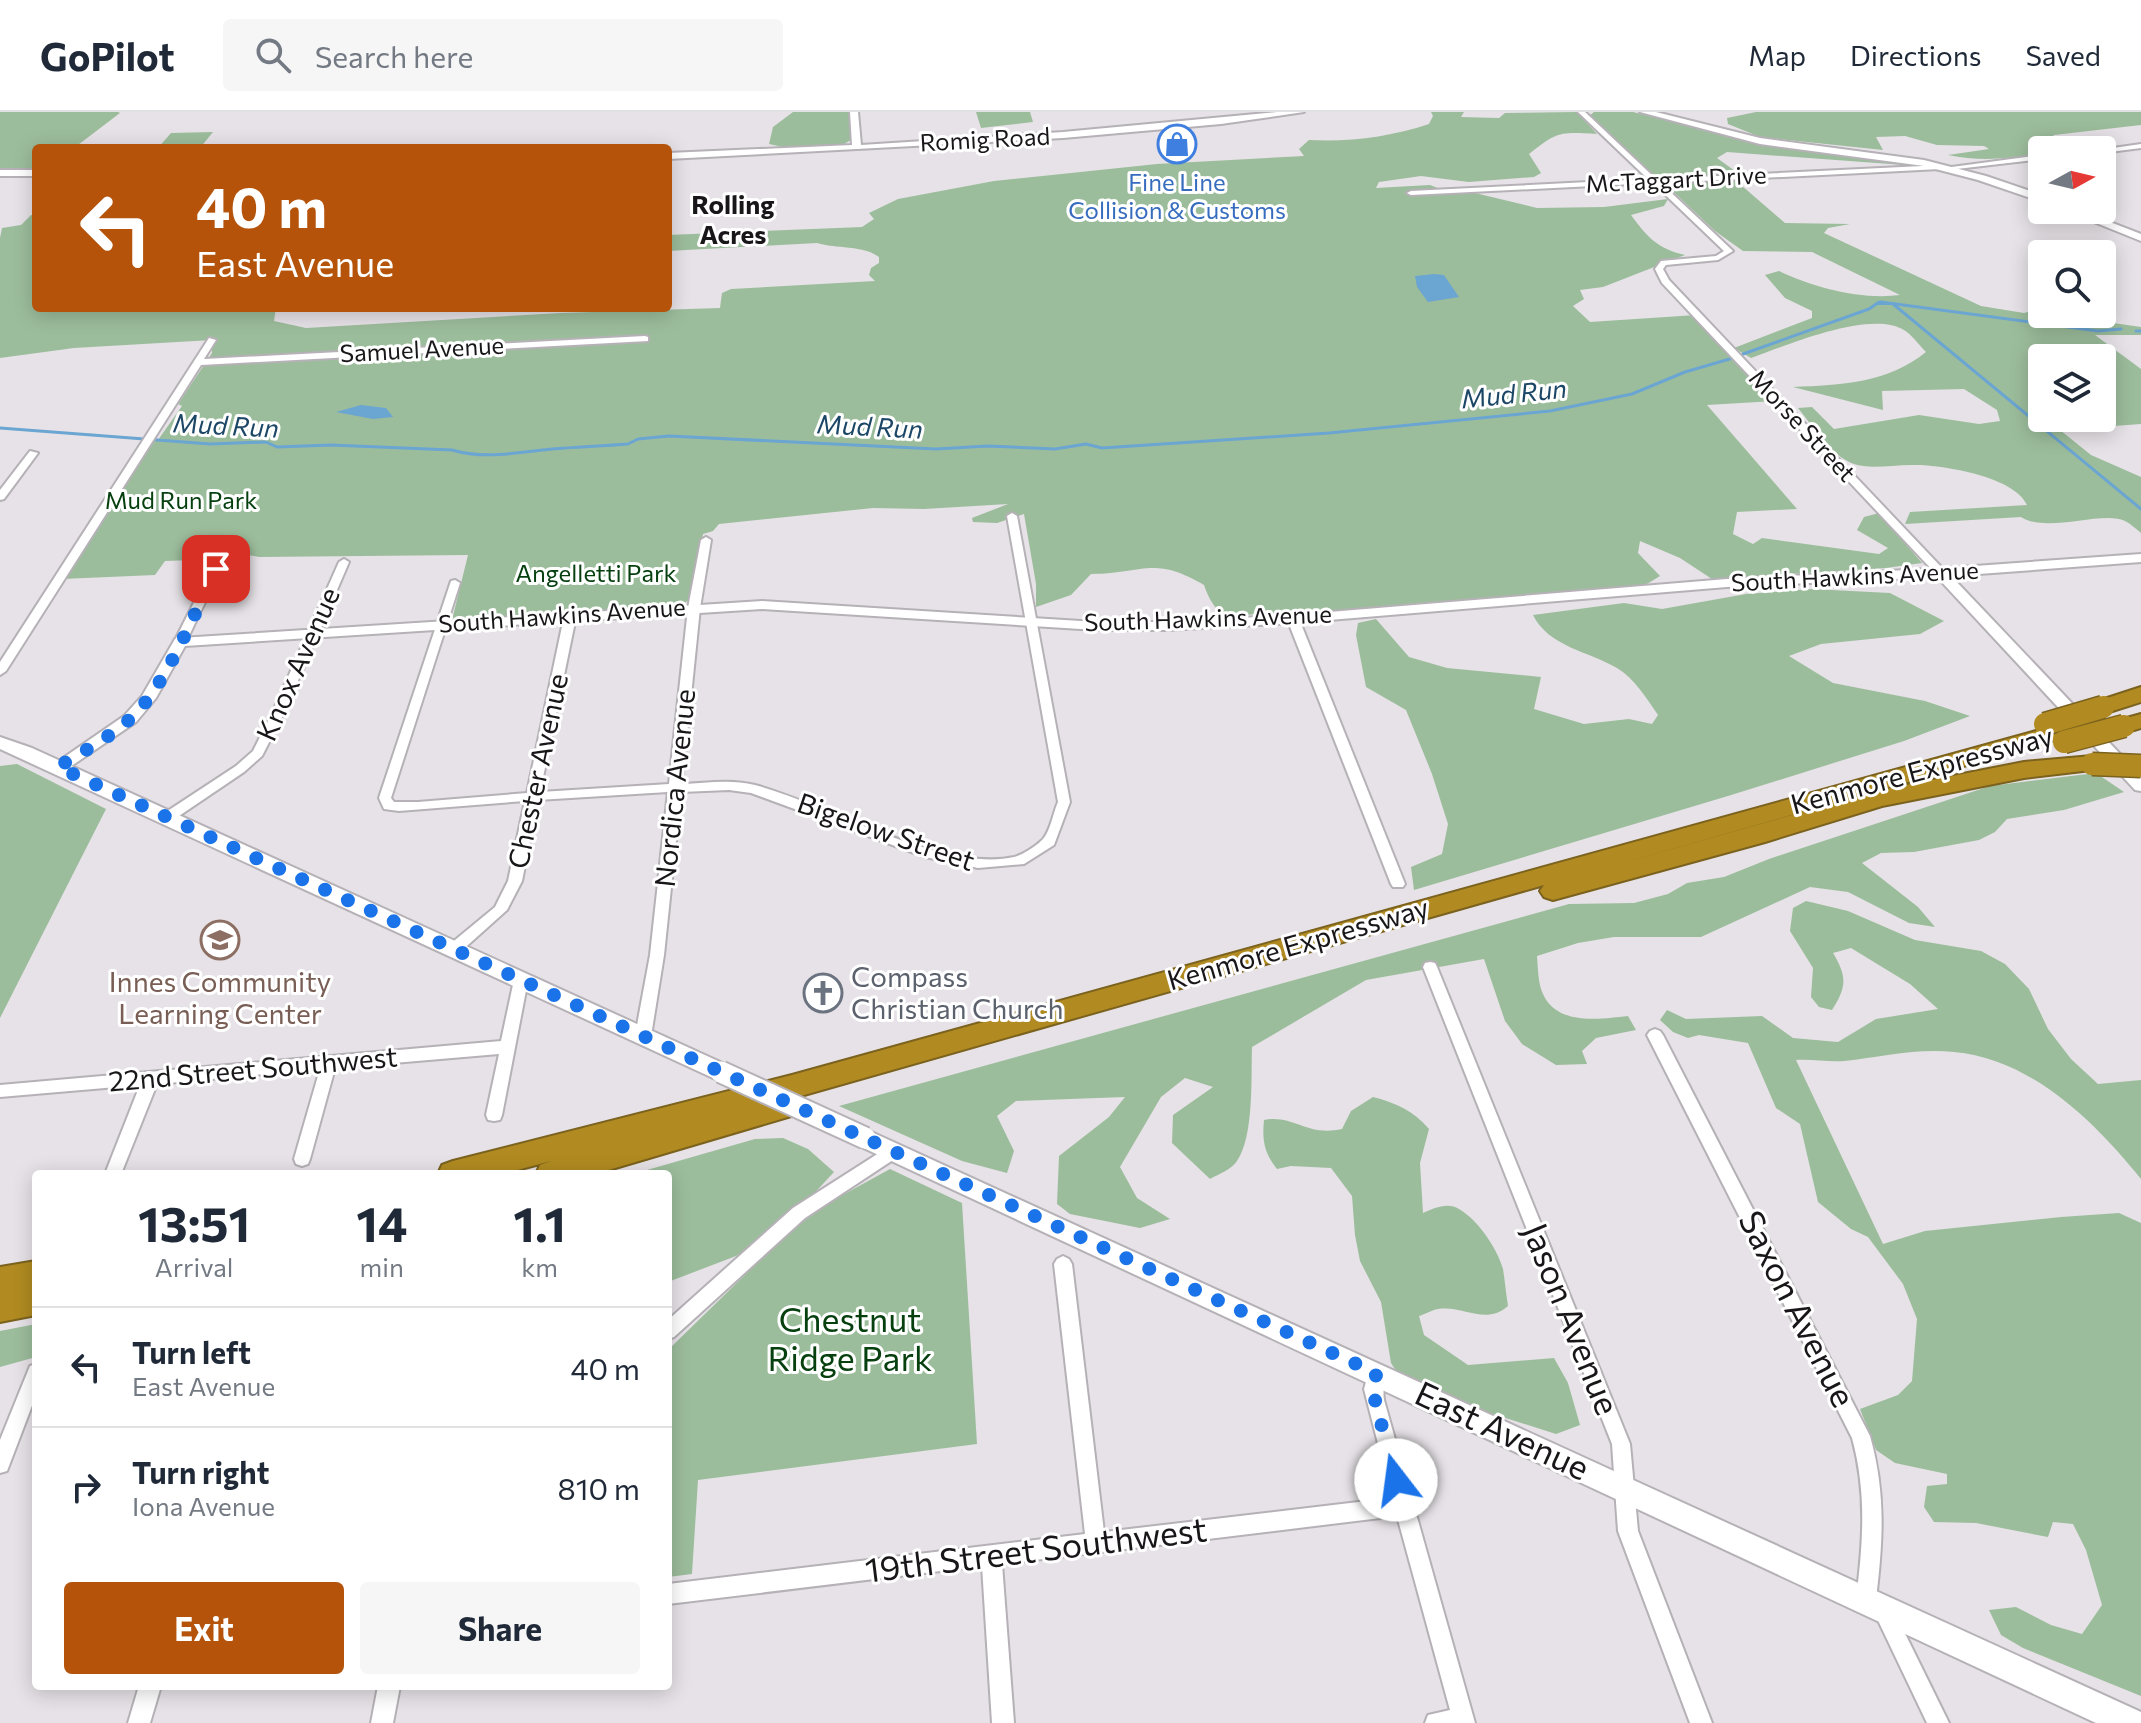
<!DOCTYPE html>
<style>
:root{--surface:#fff;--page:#f6f6f7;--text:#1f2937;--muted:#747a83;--line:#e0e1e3;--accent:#b45309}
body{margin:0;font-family:Commissioner,sans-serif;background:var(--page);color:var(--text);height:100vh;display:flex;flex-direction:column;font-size:30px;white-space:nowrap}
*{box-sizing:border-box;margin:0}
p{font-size:26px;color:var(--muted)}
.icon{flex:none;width:44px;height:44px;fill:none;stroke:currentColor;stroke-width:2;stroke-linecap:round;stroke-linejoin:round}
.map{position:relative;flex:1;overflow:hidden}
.details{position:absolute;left:32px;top:1058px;width:640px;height:520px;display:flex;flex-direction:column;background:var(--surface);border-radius:8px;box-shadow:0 4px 20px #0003}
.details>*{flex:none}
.hud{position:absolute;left:32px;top:32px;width:640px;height:168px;border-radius:8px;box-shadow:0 4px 20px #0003;background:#b45309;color:#fff;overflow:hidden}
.needle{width:52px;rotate:82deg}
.fabs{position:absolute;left:2028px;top:24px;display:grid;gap:16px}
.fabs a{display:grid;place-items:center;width:88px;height:88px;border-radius:8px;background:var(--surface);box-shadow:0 4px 20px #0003;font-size:40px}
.pin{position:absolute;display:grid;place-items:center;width:68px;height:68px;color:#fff;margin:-34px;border-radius:16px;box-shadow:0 4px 12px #0006}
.me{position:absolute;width:88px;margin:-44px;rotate:345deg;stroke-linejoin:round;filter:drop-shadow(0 0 6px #0008)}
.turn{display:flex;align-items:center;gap:28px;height:168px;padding:0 32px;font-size:36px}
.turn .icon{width:104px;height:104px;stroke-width:2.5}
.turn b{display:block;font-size:56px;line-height:68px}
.eta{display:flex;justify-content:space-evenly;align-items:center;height:136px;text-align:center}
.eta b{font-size:48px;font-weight:700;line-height:56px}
.button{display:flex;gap:16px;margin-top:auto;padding:16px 32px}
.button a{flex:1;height:92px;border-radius:8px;background:var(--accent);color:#fff;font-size:32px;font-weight:700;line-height:92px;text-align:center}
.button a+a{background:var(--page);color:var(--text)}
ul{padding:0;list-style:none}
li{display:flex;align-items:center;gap:24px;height:120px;padding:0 32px;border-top:2px solid var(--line)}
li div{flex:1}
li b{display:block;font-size:30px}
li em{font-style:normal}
header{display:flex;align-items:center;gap:48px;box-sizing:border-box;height:112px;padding:0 40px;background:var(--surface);border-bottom:2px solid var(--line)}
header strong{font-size:38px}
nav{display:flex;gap:44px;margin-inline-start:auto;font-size:28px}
.search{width:560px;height:72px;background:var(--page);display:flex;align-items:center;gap:20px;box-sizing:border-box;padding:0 28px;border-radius:8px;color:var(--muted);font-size:30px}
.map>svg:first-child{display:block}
.green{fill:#9cbd9c;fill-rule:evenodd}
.water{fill:#6ba5d2}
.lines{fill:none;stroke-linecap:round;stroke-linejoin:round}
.stream-far1{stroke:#6ba5d2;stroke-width:2}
.stream{stroke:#6ba5d2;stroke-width:3}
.minor-casing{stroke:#b5b1b6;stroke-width:4}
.tertiary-casing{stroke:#b5b1b6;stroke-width:4}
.secondary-casing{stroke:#b5b1b6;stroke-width:4}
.motorway-casing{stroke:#7b621e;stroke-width:4}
.minor{fill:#fff;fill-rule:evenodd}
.tertiary{fill:#fff;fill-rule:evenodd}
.secondary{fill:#fff;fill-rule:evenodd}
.motorway{fill:#b18b21;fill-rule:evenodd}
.secondary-bridge-casing{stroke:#b5b1b6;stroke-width:25;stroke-linecap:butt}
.motorway-bridge-casing{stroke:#7b621e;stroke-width:25;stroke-linecap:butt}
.secondary-bridge{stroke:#fff;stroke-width:21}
.motorway-bridge{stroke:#b18b21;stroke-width:22}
.route{stroke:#1a73e8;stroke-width:14;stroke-dasharray:0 25.2}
.labels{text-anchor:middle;stroke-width:6;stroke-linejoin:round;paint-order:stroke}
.far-street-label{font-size:24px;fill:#181618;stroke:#fff}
.far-shop-label{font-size:24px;fill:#366cbe;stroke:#fff}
.far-park-label{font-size:24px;fill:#06400f;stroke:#fff}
.far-neighbourhood-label{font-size:26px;font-weight:bold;fill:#181618;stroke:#fff}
.far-water-label{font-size:26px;font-style:italic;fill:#1b4666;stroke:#fff}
.street-label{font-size:28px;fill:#181618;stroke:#fff}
.worship-label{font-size:28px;fill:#5b616d;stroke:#fff;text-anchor:start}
.education-label{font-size:28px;fill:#785e54;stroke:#fff}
.near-street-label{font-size:34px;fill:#181618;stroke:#fff}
.near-park-label{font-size:34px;fill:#06400f;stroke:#fff}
</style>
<header>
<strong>GoPilot</strong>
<div class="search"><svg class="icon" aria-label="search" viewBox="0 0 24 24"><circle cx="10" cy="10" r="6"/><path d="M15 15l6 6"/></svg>Search here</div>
<nav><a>Map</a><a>Directions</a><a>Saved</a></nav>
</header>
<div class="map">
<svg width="2141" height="1611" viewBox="0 0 2141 1611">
<rect width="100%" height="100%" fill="#e6e2e7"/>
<g class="green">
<path d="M0 0H118L120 1 74 36H36V58L0 59Z"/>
<path d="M793 0H850L851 28 844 32 783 35 769 32 773 15Z"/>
<path d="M976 0H1030L1033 10 981 16Z"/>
<path d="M1431 0H1464L1461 5 1499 6 1505 1 1577 0 1597 22C1560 20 1558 19 1529 42L1541 61 1534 65 1469 70 1421 64 1379 70 1376 76 1430 73 1453 82 1475 81 1537 96 1604 95 1668 87 1664 94 1631 103C1647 125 1658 137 1685 143L1603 175 1580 178 1584 187 1573 194 1590 210 1696 203 1775 289 1707 293 1797 397 1737 400 1733 422 1753 432 1762 426 1879 442 1888 436 1857 418 1864 405 1879 401 1922 451 1886 456 1712 467 1680 446 1640 429 1638 441 1660 464 1642 475 1273 504 1271 500C1233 504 1218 513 1204 473 1153 443 1142 462 1091 462L1071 483 1036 495V472L1024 402 997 411 973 410 972 406 1008 392 924 397 873 396 719 412 713 419 703 422 692 486 680 494 452 508 468 443 259 445 228 439 225 447 165 449 155 463 62 467 153 328H158L182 294 178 292 212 241V228L74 236 0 246V126L2 116 21 113 31 103H36V196H276L274 209 306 216 561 201 720 196 722 181 731 177 875 169 869 163 871 156 879 151V145C863 133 837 137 817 131L668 139V123L862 115 874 107 869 101 898 87 994 69 1157 52 1304 44 1299 37 1309 28C1350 30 1390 25 1429 12L1433 4Z"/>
<path d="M1594 0H1633L1753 30 1904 53 1727 40 1717 46 1735 59 1732 62 1662 65C1633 59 1611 23 1589 4Z"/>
<path d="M1756 0H2141V13L2054 23 2051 26 2067 38H2042V43C2009 46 1980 50 1948 43L1989 37 1984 34 1937 33 1905 24 1876 25 1883 38 1760 25 1728 12 1727 6Z"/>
<path d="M213 20 200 36H158L171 21Z"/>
<path d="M1734 67 1785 111 1850 112 1828 116 1824 121 1981 194 2024 201 2042 196V202H2093L2113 211 2141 215V223H2095L2141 257V312L2060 318 2091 343 2141 365V421C2136 417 2131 412 2125 409 2102 398 2047 422 2021 405L1905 412 1910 400 2027 393C2015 365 1944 353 1915 353 1897 352 1871 358 1854 352 1831 344 1813 314 1798 296L1812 295 1834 317 1919 303 1979 312 2000 309 1997 298 1964 277 1882 279 1883 298 1793 275C1841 273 1888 271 1926 240 1919 233 1912 223 1904 218 1870 197 1785 234 1751 246L1734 236 1812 206V199L1785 186 1765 163 1779 159C1815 176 1861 188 1900 183L1812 140 1743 139 1715 119 1664 71ZM2042 246H2102V306H2042Z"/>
<path d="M1812 477 1890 481 1944 509 1920 522 1821 532 1789 544 1833 571 1925 589 1970 604 1904 629 1728 684 1414 778 1411 755 1442 742 1448 712 1432 662 1406 598 1366 575 1356 523 1358 511 1376 507 1409 545 1447 556 1541 565 1534 597 1584 612 1629 607 1652 612 1658 603C1647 587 1634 566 1617 556 1588 539 1549 535 1533 503L1624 491 1662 497 1746 482Z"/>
<path d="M17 652 106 697 0 906V654Z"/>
<path d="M2096 661 2124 680 2064 698 2007 707 1995 720 1979 728 1914 740 1881 741 1862 751 1918 795 1935 815 1909 811 1848 780 1810 775 1701 825H1614L1578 831 1537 844C1538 856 1538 872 1543 882 1557 914 1601 907 1628 904L1636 918 1596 926 1582 939 1587 952 1556 953 1522 932 1505 909 1484 847 1366 868 1252 935C1251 967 1254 1024 1237 1049 1232 1057 1219 1062 1210 1067L1172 1031 1173 1003 1213 975 1185 966 1161 985 1120 1055 1137 1086 1170 1107 1140 1116 1070 1102 1057 1092 1059 1044 1109 1005 1125 985 1016 989 997 1004 1014 1039 1007 1061 962 1049 839 994 1569 792 1634 791 1668 782 1687 771 1724 765 1769 747 1990 674Z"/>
<path d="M1806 789 1848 799 1915 828 1981 839 2005 852 2029 877 2048 917 2071 947 2098 972 2141 968V1067C2095 1010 2032 947 1954 940 1917 936 1881 945 1844 949 1828 950 1811 947 1796 948L1883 1132 1925 1119 2061 1105 2119 1101 2141 1111V1584L2023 1536 2001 1523 1989 1498 2016 1495 2051 1513 2082 1522 2102 1493 2086 1438 2073 1412 2053 1410 2048 1425 1976 1411 1934 1410 1924 1395 1927 1374 1947 1372V1362L1895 1351 1876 1338 1860 1297 1898 1283 1912 1269 1917 1207 1903 1172 1868 1125 1851 1117 1818 1090 1800 1012 1776 996 1748 931 1699 923 1688 926 1673 920 1660 908 1667 898 1686 907 1762 904 1793 926 1838 930 1876 907 1938 897 1910 872 1851 836 1833 841C1847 864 1847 875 1832 898L1819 895 1811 885 1813 856 1790 819 1793 796Z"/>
<path d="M1373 985C1396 991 1414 999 1429 1017L1420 1051 1423 1101C1434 1096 1448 1090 1459 1097 1478 1108 1497 1136 1503 1157 1505 1169 1506 1182 1508 1194 1485 1214 1464 1193 1438 1197 1432 1198 1425 1202 1419 1204L1424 1223 1468 1253 1554 1246 1568 1271 1580 1313 1556 1322 1455 1290 1400 1265 1391 1251 1381 1190 1360 1149 1355 1123 1352 1084 1331 1056 1291 1054 1277 1057C1264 1041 1262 1028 1264 1008 1293 1002 1307 1025 1342 1017L1351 999Z"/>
<path d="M783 1026 808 1037 834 1060 783 1115 736 1144 668 1170V1062H633L755 1027Z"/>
<path d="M890 1057 962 1091 977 1332 698 1368 692 1462 668 1465V1238L792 1117 839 1085Z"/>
<path d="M36 1212V1245L0 1255V1219Z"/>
</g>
<g class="water">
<path d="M1434 162 1444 163 1459 185 1428 190 1417 175 1415 164Z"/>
<path d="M361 293 386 296 393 305 373 307 336 300Z"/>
</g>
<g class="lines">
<path class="stream-far1" d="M1876 192H1896"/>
<g class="stream">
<path d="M1881 190 2098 219 2121 217"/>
<path d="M1893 192 2141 397"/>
<path d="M2136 219H2141"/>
<path d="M1743 242 1869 197 1879 190"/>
<path d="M0 316 210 332 266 330 277 335 331 333 452 338C486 348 518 340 552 337 577 335 603 334 628 332L638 327 669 324 936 337 988 334 1055 337 1086 332 1102 336 1329 321 1550 299 1632 282 1685 260 1733 246"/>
</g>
<g class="minor-casing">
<g id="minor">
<path d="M1578 0H1585L1656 67 1943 53 1940 57 1661 71 1733 139 1718 148 1666 153 1663 157 1669 168 1944 458V462H1936L1662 171 1655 157 1661 149 1716 144 1724 139 1653 71 1411 83 1407 81 1411 79 1648 67Z"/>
<path d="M2141 32V36L2102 41V38H2099Z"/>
<path d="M2042 43V47L1948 58 1944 56Z"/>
<path d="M645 224 648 225V229L201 253 6 559 0 563V550L209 226 216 228 204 247Z"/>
<path d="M30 339 38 341 4 387 0 388V378Z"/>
<path d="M1012 401 1017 404 1070 690 1054 733 1024 752 978 756 925 745 751 681 729 678 681 680 664 843 651 924 648 928H638L635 924 650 843 668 680 538 688 522 769 507 798 459 841H449L447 837 449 833 495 795 508 769 525 689 399 699 384 697 379 686 451 469 455 468 460 471 391 686 394 690H418L527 681 564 505 570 502 576 505 540 680 669 672 688 496 701 428 706 425 711 428 700 496 682 672C706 671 731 667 755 673 827 692 943 761 1014 745 1022 743 1035 735 1041 729 1050 722 1053 701 1058 690L1007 404Z"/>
<path d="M344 447 349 450 285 599 262 644 244 660 173 708H163L161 705 163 702 236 654 253 639 273 599 339 450Z"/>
<path d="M216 454 221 457 186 530 184 532H176L174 530 211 457Z"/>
<path d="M1293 504 1299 507 1405 772 1403 775H1393L1391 772 1287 507Z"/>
<path d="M1430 850 1435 851 1437 855 1630 1332 1638 1419 1712 1611H1690L1618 1419 1612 1332 1423 855 1425 851Z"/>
<path d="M521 863 526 864 528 868 502 1003 500 1008 494 1009 488 1008 486 1003 499 942 335 956 310 1047 308 1052 302 1054 296 1052 294 1047 320 957 157 972 121 1062H105L140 973 0 985V973L501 929 514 868 516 864Z"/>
<path d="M1655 917 1660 919 1663 923 1870 1324C1886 1381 1883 1429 1876 1487L1873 1494 1866 1497 1859 1494 1856 1487C1863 1432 1867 1381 1852 1326L1647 923 1650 919Z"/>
<path d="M893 1032 899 1034 901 1039 899 1044 805 1106 674 1225 668 1227V1208L793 1096Z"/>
<path d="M1063 1144 1069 1147 1072 1152 1104 1420 1392 1386 1364 1277 1370 1255 1376 1253 1382 1255C1387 1265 1382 1277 1384 1288L1475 1611H1425L1428 1603 1450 1598 1397 1404 1002 1452 1014 1611H992L982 1454 668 1492V1472L1085 1422 1054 1152 1057 1147Z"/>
<path d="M36 1252V1283L7 1359 0 1361V1328L30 1254Z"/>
<path d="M1884 1490 1891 1493 1949 1611H1927L1874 1500 1877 1493Z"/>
<path d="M139 1574H161L150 1611H128Z"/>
<path d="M378 1574H400L393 1611H371Z"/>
</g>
</g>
<g class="tertiary-casing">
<g id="tertiary">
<path d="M850 0H858L861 33 1063 20 1277 0H1304L1221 12 1063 26 668 47V41L852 33Z"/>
<rect x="0" y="58" width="36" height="6"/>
<path d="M2141 442V450L1951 464 2141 664V679L2135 678 1937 465 1727 475 1293 511 1166 518H1097L762 497 185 534 156 586 136 610 64 659H52L50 655 124 604 142 584 175 527 180 526 762 489 1097 510H1166L1293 503 1727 467 1947 456Z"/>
</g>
</g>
<g class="secondary-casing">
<g id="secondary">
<path d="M1640 0H1656L1760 26 1924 48 1986 64 2042 83V90L1978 68 1924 54 1760 32Z"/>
<path d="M2064 98H2079L2141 122V129Z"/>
<path d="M0 625 32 636 729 954 732 960 729 966 721 969 713 966 0 637Z"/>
<path d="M865 1017 2141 1600V1611H2096L857 1033 854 1026 857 1019Z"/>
</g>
</g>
<g class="motorway-casing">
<g id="motorway">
<path d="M2141 575V590L2103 602 2095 600 2092 595 2095 590Z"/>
<path d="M2141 602V616L2124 621 2116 619 2113 614 2116 609Z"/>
<path d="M2054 614 2062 616 2065 621 2062 626 1591 760 1881 678 2024 650 2092 644 2100 647 2104 652 2100 657 2024 666 1882 694 1765 730 1553 788 1544 785 1540 779 1544 773 797 985 803 994 798 1002 595 1062H536L540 1053 551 1049 502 1062H438L442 1053 453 1049 792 963Z"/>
<path d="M36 1149V1203L0 1210V1155Z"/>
</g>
</g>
<use href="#minor" class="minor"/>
<use href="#tertiary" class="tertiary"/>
<use href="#secondary" class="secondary"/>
<use href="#motorway" class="motorway"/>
<g class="secondary-bridge-casing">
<path id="secondary-bridge" d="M721 960 865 1026"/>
</g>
<g class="motorway-bridge-casing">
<g id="motorway-bridge">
<path d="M2045 612 2103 595"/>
<path d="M2064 630 2124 614"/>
<path d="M2092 652 2141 654"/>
</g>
</g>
<use href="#secondary-bridge" class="secondary-bridge"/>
<use href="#motorway-bridge" class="motorway-bridge"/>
</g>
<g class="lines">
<path class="route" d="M216 457C195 500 165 576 130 607 109 626 82 640 58 655L1376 1261 1375 1288 1396 1368"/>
</g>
<defs>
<g id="shop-ring" transform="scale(2)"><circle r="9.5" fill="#fff" stroke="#3f7fe0" stroke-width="1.5"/><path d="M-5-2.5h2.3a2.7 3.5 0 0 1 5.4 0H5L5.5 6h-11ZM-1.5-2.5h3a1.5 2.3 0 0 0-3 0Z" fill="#3f7fe0"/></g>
<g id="school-ring" transform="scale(2)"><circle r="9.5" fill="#fff" stroke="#8d6e63" stroke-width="1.5"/><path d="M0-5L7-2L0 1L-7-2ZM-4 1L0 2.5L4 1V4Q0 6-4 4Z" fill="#8d6e63"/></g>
<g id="church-ring" transform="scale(2)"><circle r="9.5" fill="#fff" stroke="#6b7280" stroke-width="1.5"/><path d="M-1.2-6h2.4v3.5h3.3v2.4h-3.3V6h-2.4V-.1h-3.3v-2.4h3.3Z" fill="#6b7280"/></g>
</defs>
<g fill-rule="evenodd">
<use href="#shop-ring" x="1177" y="32"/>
<use href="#school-ring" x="220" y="828"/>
<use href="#church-ring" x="823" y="881"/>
</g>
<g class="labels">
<g class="far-street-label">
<text transform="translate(985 28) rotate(-3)" y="8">Romig Road</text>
<text transform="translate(1676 68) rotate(-3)" y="8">McTaggart Drive</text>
<text transform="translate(422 238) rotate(-3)" y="8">Samuel Avenue</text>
<text transform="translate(1802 314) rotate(47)" y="8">Morse Street</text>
<text transform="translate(1855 465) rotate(-3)" y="8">South Hawkins Avenue</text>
<text transform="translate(562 504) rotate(-4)" y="8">South Hawkins Avenue</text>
<text transform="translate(1208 507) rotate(-2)" y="8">South Hawkins Avenue</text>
</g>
<g class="far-shop-label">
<text x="1177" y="79">Fine Line<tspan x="1177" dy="28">Collision &amp; Customs</tspan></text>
</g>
<g class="far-park-label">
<text x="181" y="397">Mud Run Park</text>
<text x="596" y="470">Angelletti Park</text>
</g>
<g class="far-neighbourhood-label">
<text x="733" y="102">Rolling<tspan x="733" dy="30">Acres</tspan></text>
</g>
<g class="far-water-label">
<text transform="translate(1514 282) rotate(-6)" y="9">Mud Run</text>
<text transform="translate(226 314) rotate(3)" y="9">Mud Run</text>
<text transform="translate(870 315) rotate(3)" y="9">Mud Run</text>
</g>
<g class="street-label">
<text transform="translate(298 552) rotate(-66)" y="10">Knox Avenue</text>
<text transform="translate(1922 658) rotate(-15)" y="10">Kenmore Expressway</text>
<text transform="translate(538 659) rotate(-78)" y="10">Chester Avenue</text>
<text transform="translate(675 676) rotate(-84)" y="10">Nordica Avenue</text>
<text transform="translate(886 720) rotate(19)" y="10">Bigelow Street</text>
<text transform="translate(1298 832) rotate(-16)" y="10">Kenmore Expressway</text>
<text transform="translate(253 957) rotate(-5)" y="10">22nd Street Southwest</text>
</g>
<g class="worship-label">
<text x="851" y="875">Compass<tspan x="851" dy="32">Christian Church</tspan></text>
</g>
<g class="education-label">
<text x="220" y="880">Innes Community<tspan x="220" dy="32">Learning Center</tspan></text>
</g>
<g class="near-street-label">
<text transform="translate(1797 1197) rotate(63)" y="12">Saxon Avenue</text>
<text transform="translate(1571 1207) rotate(68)" y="12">Jason Avenue</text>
<text transform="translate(1502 1319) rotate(25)" y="12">East Avenue</text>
<text transform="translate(1036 1438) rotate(-7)" y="12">19th Street Southwest</text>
</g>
<g class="near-park-label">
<text x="850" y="1220">Chestnut<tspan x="850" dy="39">Ridge Park</tspan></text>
</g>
</g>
</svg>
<div class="fabs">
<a><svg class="needle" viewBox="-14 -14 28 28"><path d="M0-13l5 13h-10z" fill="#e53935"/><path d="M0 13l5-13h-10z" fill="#747a83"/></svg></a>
<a><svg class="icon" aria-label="search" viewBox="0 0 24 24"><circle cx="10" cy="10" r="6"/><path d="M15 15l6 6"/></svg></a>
<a><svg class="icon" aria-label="layers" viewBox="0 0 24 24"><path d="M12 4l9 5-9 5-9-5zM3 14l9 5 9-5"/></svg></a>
</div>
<div class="pin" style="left:216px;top:457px;background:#d93025"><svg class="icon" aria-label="arrive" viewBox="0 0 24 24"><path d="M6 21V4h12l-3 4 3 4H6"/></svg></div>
<svg class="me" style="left:1396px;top:1368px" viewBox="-20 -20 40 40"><circle r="19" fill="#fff"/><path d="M0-13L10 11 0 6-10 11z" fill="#1a73e8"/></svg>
<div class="hud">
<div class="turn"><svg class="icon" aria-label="left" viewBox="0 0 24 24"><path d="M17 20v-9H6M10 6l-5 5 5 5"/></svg><div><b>40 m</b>East Avenue</div></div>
</div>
<section class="details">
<div class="eta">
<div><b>13:51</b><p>Arrival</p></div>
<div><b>14</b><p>min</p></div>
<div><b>1.1</b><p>km</p></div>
</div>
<ul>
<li><svg class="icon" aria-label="left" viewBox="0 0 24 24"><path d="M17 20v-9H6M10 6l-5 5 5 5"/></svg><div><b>Turn left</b><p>East Avenue</p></div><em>40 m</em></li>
<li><svg class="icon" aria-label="right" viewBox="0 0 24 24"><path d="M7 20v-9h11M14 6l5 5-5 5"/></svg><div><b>Turn right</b><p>Iona Avenue</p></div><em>810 m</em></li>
</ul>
<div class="button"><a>Exit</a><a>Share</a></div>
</section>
</div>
